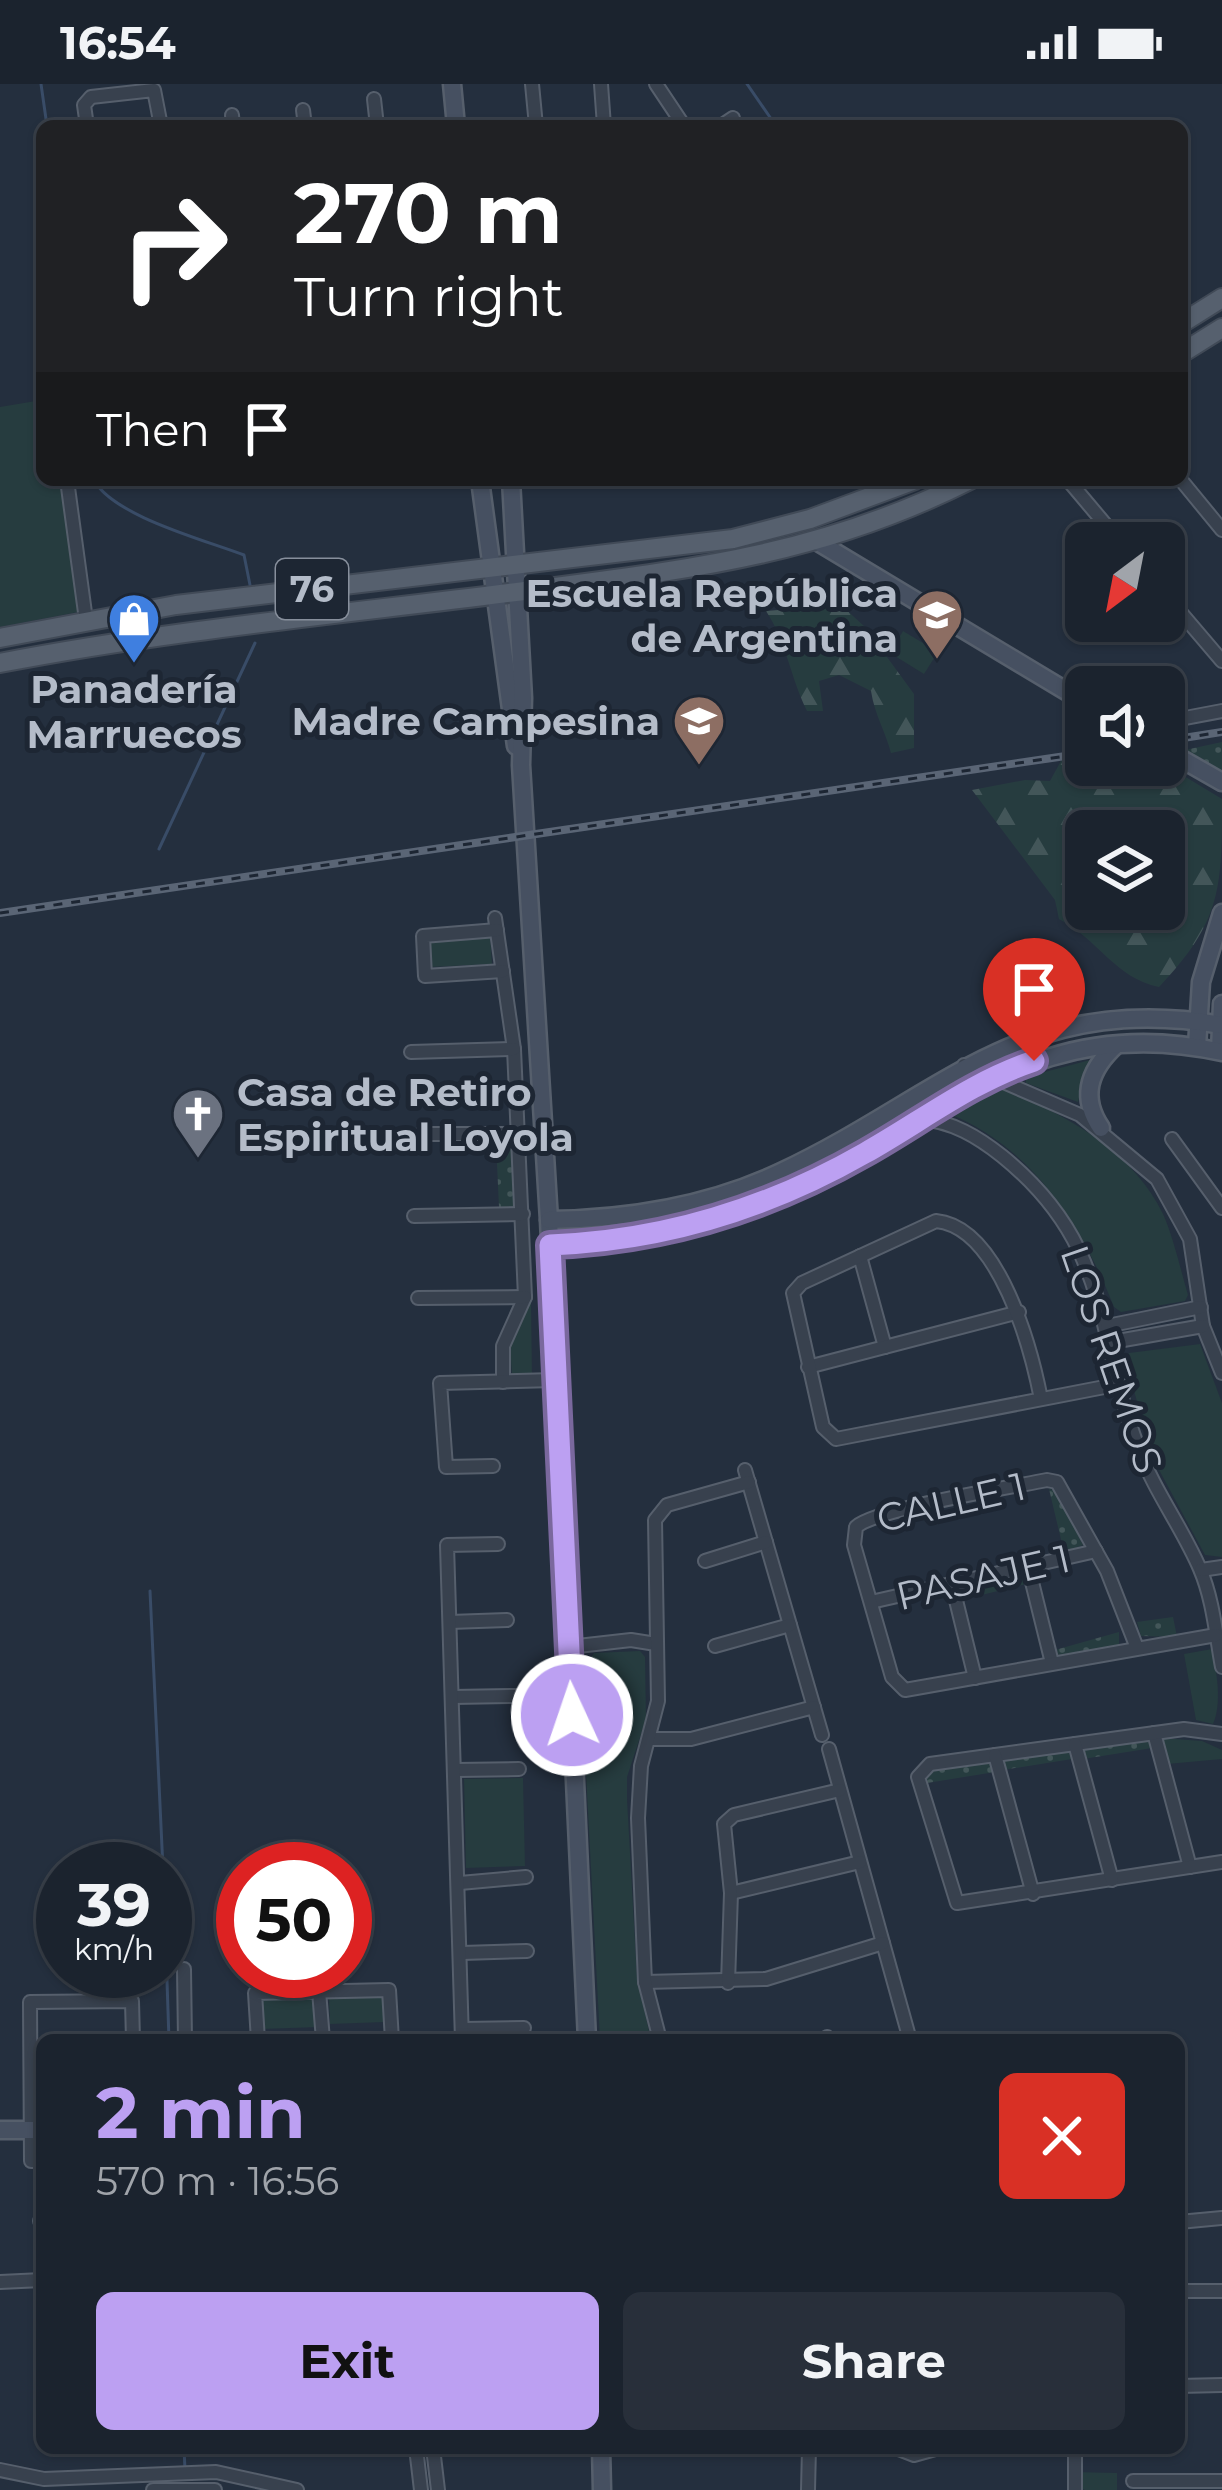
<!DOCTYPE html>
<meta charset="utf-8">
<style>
:root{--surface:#1b232e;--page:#282f3a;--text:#f1f3f6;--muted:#a0a4aa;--line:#39404a;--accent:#bca0f2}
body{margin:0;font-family:Montserrat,sans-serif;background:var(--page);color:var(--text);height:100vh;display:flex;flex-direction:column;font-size:45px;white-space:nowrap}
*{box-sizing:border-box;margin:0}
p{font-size:39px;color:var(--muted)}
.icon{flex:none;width:66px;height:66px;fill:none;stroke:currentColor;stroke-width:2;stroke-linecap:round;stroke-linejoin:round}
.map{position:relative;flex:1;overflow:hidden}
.side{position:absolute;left:36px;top:1950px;width:1149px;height:420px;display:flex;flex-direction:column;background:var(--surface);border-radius:18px;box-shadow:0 3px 9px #0004,0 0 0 3px var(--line)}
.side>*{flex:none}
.banner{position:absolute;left:36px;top:36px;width:1152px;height:366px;border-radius:18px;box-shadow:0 3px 9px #0004,0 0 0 3px var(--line);background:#202124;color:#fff;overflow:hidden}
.needle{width:78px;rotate:212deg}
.buttons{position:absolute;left:1065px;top:438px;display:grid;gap:24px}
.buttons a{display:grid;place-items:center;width:120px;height:120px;border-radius:18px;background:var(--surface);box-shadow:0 3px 9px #0004,0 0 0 3px var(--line);font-size:60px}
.speed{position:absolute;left:36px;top:1758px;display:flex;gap:24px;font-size:60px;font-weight:700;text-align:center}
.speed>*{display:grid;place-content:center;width:156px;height:156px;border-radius:50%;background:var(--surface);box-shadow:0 3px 9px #0004,0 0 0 3px var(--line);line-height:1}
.speed small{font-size:30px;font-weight:400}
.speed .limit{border:18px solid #d22;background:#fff;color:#111}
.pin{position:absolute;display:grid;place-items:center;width:102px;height:102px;color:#fff;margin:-123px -51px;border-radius:50% 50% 50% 0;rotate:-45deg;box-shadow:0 0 12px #0007}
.pin .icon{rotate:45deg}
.me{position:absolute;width:132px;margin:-66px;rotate:357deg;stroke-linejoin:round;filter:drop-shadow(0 0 9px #0008)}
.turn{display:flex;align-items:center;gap:42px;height:252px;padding:0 60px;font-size:54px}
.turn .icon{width:156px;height:156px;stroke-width:2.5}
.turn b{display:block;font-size:84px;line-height:102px}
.then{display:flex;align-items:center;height:114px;padding:0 60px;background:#0003;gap:24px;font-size:45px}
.round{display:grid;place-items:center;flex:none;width:126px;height:126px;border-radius:18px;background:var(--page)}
.head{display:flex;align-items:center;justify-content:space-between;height:204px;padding:0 60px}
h1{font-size:72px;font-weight:700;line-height:90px;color:var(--accent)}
.primary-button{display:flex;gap:24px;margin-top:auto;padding:24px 60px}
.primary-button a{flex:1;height:138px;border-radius:18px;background:var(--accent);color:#111;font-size:48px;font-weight:700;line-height:138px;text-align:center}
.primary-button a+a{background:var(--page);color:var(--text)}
.status{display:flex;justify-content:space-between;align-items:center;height:84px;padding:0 60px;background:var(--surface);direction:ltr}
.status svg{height:33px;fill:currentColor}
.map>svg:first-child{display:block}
.grass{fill:url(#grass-dots)}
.forest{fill:url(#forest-firs);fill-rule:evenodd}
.green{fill:#263c3f}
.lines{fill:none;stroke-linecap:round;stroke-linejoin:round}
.stream{stroke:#394c67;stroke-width:3}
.street-casing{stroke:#565f6c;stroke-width:16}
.secondary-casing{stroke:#565f6c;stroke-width:21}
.primary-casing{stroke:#414a57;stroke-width:22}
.street{stroke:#38414e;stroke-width:12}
.secondary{stroke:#465061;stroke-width:16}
.primary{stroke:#56606e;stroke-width:18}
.rail-casing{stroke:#5a6575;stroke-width:8}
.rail{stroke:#1d2633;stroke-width:3;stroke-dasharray:9;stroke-linecap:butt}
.route-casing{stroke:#7a689d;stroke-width:30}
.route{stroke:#bca0f2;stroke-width:21}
.labels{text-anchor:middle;stroke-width:10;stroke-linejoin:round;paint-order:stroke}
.shield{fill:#1d2633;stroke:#878f9c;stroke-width:3}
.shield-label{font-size:36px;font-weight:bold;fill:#b4bcc9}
.poi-label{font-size:39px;font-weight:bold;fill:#b4bcc9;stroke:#1d2633;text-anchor:end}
.street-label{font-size:39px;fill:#b4bcc9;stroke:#1d2633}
</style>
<div class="status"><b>16:54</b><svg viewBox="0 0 49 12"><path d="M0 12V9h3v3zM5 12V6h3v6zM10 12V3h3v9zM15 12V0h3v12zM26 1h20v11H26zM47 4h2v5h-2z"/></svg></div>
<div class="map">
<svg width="1222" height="2406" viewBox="0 0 1222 2406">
<defs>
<pattern id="grass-dots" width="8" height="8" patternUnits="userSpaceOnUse" patternTransform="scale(3)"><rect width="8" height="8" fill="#263c3f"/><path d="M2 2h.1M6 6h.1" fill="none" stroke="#435659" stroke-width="1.8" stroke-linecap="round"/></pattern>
<pattern id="forest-firs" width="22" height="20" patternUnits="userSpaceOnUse" patternTransform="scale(3)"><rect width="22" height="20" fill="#263c3f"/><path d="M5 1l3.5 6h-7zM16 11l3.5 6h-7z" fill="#435659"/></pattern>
</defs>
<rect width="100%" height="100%" fill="#242f3e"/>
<g class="grass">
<path d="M1222 658V688L1185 666Z"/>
<path d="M496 1058H513L515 1123H499Z"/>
<path d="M1049 1405 1056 1406 1083 1461 1064 1468Z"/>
<path d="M1022 1492 1026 1500 961 1516 963 1505Z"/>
<path d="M1173 1533 1177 1553 1141 1552 1137 1538Z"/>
<path d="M1119 1548V1561L1060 1572 1055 1566Z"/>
<path d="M1147 1655 1152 1664 1083 1675 1084 1663Z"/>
<path d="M1067 1666 1072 1675 1003 1686 1004 1674Z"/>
<path d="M990 1679 995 1688 927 1699V1687Z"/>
</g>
<g class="forest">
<path d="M841 521 865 543 914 610V664L891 669C885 646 875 632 871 607L839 591 819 597 823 627H807C790 593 787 559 766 527Z"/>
<path d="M1086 675V681L1164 680 1222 715C1222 803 1222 837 1159 903 1115 894 1098 855 1059 835L1055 816 972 706 1025 696 1050 697 1061 677ZM1086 747H1164V825H1086Z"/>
</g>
<g class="green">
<path d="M42 316V396H62L78 528 0 543V323Z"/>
<path d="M903 547 938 568 924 590 890 569Z"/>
<path d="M490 851 492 880 430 883 428 855Z"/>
<path d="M1090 976 1078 1018 1026 999V993Z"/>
<path d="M1002 1006C1062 1027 1134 1068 1163 1130 1174 1155 1180 1184 1188 1211L1185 1217 1121 1228 1114 1223C1082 1142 1034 1065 950 1030L988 1007Z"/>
<path d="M531 1217 532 1290H512L510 1263Z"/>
<path d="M1200 1260 1222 1319V1473L1205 1471 1151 1371 1126 1276 1129 1269Z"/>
<path d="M1212 1565C1217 1590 1222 1619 1213 1640L1196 1636 1184 1570Z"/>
<path d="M640 1567 645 1573 646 1635 627 1693V1715L637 1894 651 1956H600L586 1689V1581L594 1569Z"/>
<path d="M1162 1654 1202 1657 1222 1666V1675L1167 1680Z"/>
<path d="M523 1694 525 1782 466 1784 464 1695Z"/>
<path d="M317 1912 318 1943 263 1945 262 1916Z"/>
<path d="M384 1912 385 1938 330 1940 329 1914Z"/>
<path d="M1072 2388 1117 2389V2406H1085L1072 2400Z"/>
</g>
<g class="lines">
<g class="stream">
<path d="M41 0 47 42"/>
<path d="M747 0 776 42"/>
<path d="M94 396C113 432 205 456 244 471L250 501"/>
<path d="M159 765 255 559"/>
<path d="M150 1507 163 1785"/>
<path d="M165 1838 169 1956"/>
<path d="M184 2364 185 2386"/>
</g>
<g class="street-casing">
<g id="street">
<path d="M532 0 536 42"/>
<path d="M601 0 604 42"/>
<path d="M656 0 684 42"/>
<path d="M374 15 377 42"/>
<path d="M303 26 305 42"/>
<path d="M232 31 233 42"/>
<path d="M87 42 84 21 91 13 154 6 161 42"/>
<path d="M721 42 733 34"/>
<path d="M67 396 86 536"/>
<path d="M1068 396 1121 459"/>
<path d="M1181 396 1222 446"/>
<path d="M1164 509 1222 577"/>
<path d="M1164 638 1222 627"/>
<path d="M495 834 514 965 525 1213 503 1262V1298"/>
<path d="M497 846 423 852 425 892 503 887"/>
<path d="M411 968 514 965"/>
<path d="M964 981 1080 1031 1157 1095 1190 1155 1203 1242 1222 1289"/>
<path d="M920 1035C952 1037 978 1053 1002 1072 1112 1161 1094 1246 1138 1363 1154 1407 1182 1443 1200 1485 1213 1515 1216 1551 1222 1583"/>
<path d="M421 1050H518"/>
<path d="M1172 1055 1222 1124"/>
<path d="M414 1132 523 1130"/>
<path d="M860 1172 885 1263"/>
<path d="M418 1214 525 1213"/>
<path d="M1107 1242 1201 1223"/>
<path d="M1112 1258 1203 1242"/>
<path d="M808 1283 1019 1228"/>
<path d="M1041 1315C1031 1264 999 1143 936 1137L802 1199 793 1209 823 1343 836 1355 1120 1300"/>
<path d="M493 1382 446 1383 440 1299 554 1296"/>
<path d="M745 1386 822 1651"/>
<path d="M705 1477 766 1458"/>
<path d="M1028 1482 1052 1579"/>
<path d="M1201 1486 1222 1483"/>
<path d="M952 1500 975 1594"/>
<path d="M871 1518 1096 1467"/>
<path d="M450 1538 507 1536"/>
<path d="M715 1562 790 1541"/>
<path d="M569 1563 631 1556 656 1560"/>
<path d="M1137 1564 1107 1487 1057 1398 1047 1396C1012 1403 875 1425 856 1443L854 1461 892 1593 905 1606 1216 1551"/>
<path d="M453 1613 515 1612"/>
<path d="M1154 1649 1190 1783"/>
<path d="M1222 1650 1184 1645 930 1680 918 1693 957 1819 1222 1778"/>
<path d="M651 1655H691L814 1623"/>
<path d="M1075 1660 1112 1796"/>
<path d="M829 1665 910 1956"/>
<path d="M995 1671 1033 1810"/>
<path d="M456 1686 519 1685"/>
<path d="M460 1799 526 1793"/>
<path d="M731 1809 860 1778"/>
<path d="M462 1869 527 1867"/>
<path d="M184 1885 185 1956"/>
<path d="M645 1898 766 1895 883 1859"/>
<path d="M728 1899 731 1809 724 1740 734 1731 840 1706"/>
<path d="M319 1907 323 1956"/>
<path d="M463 1945 524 1944"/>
<path d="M827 1953 828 1956"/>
<path d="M258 1956 255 1909 389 1906 392 1956"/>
<path d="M462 1956 447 1461 498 1460"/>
<path d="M660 1956 645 1898 638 1734 641 1682 658 1617 655 1436 667 1421 749 1398"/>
<path d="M42 2077H31L30 1918 132 1917 133 1956"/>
<path d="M40 2137H42"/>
<path d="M1179 2138 1222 2134"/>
<path d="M0 2198 42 2196"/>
<path d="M1179 2207H1222"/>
<path d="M1179 2302 1222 2301"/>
<path d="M416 2364 421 2406"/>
<path d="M433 2364 438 2406"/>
<path d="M896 2364 914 2371 939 2364"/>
<path d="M1075 2364V2406"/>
<path d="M0 2386 44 2395 216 2388 297 2406"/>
<path d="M1133 2397H1222"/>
<path d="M153 2406H215"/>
<path d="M808 2406 809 2364"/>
</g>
</g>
<g class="secondary-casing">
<g id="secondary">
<path d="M452 0 456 42"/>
<path d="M480 396 516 662"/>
<path d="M511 396 523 614 521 681 549 1136 587 1956"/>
<path d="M818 458 1086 619"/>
<path d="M1164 665 1222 698"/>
<path d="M1197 962 1201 898 1222 829"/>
<path d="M1220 967 1222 920"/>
<path d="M1101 1044C1080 1013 1089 986 1116 961"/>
<path d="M549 1136C628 1135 709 1122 781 1088 943 1012 1021 907 1222 941"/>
<path d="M550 1161C636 1158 720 1140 798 1104 950 1034 1036 927 1222 968"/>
<path d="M0 2046H42"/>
<path d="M601 2364 602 2406"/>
</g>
</g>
<g class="primary-casing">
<g id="primary">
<path d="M1182 239 1222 214"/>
<path d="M1182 269 1222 244"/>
<path d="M0 554 176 521 733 455 810 435 915 396"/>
<path d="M0 579C176 545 354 529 532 506 693 485 823 470 970 396"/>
</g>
</g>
<use href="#street" class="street"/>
<use href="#secondary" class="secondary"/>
<use href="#primary" class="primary"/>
<g class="rail-casing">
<g id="rail">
<path d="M1164 657 1222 648"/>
<path d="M0 829 1086 669"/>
</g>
</g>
<use href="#rail" class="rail"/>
</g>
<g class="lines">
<g class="route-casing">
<path id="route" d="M572 1631 550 1161C662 1157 767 1125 865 1069 922 1037 971 998 1034 977"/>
</g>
<use href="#route" class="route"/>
</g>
<defs>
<g id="school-pin" transform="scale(2.7)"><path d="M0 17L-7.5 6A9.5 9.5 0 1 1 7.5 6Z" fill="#8d6e63" stroke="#1d2633"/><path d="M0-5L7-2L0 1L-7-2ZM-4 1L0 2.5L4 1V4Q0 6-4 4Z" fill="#fff"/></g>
<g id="shop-pin" transform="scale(2.7)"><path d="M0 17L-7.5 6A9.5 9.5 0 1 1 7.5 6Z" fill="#3f7fe0" stroke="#1d2633"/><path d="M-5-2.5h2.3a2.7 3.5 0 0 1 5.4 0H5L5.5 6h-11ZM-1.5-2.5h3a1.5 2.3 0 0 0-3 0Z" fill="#fff"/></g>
<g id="church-pin" transform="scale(2.7)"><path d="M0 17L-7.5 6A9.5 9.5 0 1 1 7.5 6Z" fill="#6b7280" stroke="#1d2633"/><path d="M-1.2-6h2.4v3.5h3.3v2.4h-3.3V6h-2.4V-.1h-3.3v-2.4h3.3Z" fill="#fff"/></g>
</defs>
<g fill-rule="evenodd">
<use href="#school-pin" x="937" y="531"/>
<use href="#shop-pin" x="134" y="535"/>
<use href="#school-pin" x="699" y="637"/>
<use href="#church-pin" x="198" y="1030"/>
</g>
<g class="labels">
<rect class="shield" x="276" y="475" width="72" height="60" rx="9"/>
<g class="shield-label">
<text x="312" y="518">76</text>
</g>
<g class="poi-label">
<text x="898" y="523">Escuela República<tspan x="898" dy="45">de Argentina</tspan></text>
<text x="134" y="619" text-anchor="middle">Panadería<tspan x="134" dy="45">Marruecos</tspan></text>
<text x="660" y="651">Madre Campesina</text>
<text x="237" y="1022" text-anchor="start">Casa de Retiro<tspan x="237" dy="45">Espiritual Loyola</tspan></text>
</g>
<g class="street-label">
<text transform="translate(1112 1275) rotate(71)" y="14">LOS REMOS</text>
<text transform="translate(951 1418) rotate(-13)" y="14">CALLE 1</text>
<text transform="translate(983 1493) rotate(-13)" y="14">PASAJE 1</text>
</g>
</g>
</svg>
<div class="buttons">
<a><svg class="needle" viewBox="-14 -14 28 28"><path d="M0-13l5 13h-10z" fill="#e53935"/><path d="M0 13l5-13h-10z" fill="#a0a4aa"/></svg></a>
<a><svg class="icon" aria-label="sound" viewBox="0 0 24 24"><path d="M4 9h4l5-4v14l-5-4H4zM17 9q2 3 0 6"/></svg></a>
<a><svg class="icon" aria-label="layers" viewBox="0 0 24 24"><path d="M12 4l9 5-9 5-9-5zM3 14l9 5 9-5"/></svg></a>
</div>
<div class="speed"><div>39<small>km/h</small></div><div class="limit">50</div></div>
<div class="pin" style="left:1034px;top:977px;background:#d93025"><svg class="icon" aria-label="arrive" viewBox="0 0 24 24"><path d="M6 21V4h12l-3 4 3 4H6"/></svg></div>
<svg class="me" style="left:572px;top:1631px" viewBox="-20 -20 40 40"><circle r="17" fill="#bca0f2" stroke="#fff" stroke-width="3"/><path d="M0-11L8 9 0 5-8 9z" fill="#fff"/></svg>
<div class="banner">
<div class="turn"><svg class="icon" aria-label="right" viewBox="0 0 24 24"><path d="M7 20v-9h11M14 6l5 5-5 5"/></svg><div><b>270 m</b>Turn right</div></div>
<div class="then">Then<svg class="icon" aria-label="arrive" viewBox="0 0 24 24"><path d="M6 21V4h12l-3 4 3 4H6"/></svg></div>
</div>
<section class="side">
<div class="head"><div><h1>2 min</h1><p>570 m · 16:56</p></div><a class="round" style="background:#d93025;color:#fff"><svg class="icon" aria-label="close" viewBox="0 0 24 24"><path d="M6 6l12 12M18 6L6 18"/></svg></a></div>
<div class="primary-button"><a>Exit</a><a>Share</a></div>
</section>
</div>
